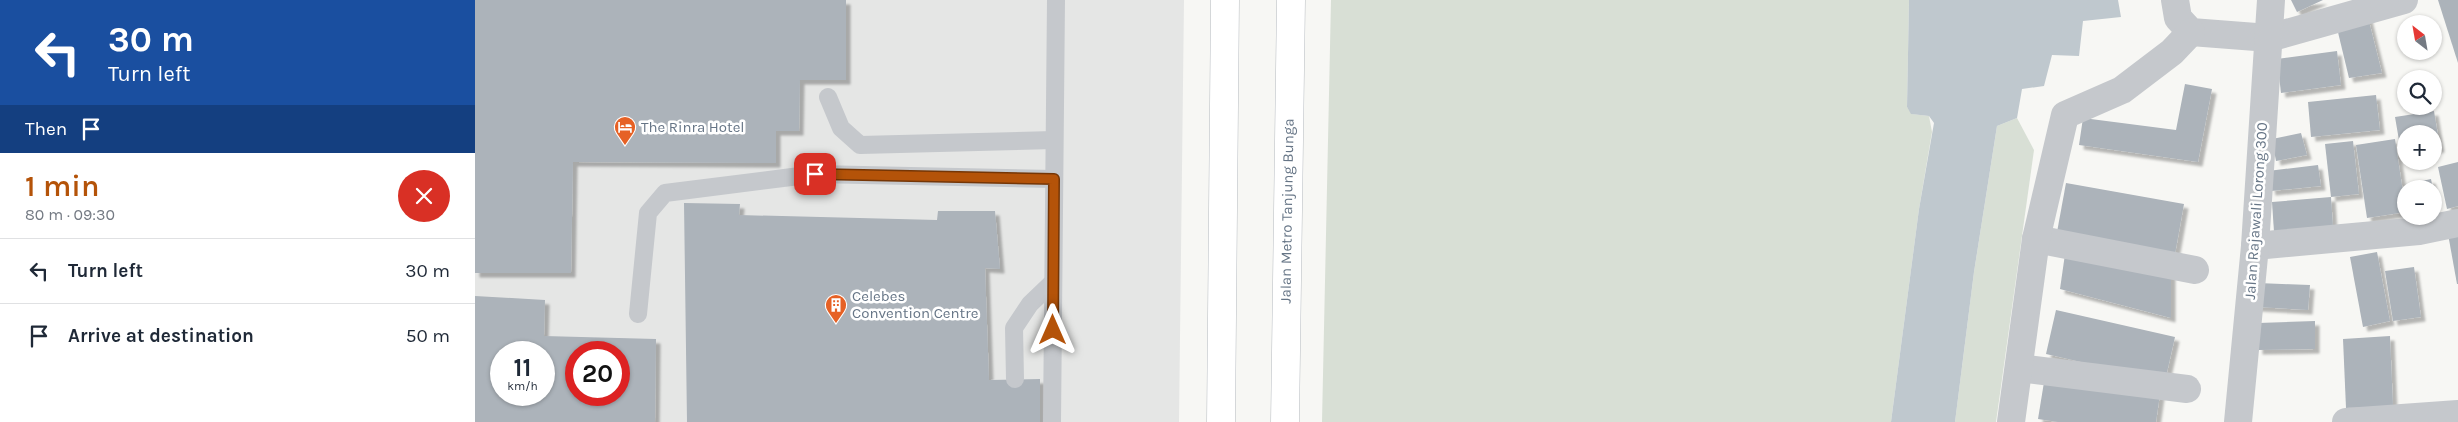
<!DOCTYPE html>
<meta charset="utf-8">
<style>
:root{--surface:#fff;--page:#f2f2f3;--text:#1f2937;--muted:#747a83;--line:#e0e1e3;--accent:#b45309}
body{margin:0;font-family:Karla,sans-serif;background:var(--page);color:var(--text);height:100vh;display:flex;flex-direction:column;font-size:19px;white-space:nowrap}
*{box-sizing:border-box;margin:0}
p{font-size:16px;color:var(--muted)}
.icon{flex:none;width:28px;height:28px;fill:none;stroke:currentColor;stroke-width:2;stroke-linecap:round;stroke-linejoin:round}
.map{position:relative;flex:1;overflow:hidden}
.drawer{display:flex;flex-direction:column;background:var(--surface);width:475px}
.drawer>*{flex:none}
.guide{background:#1a4fa0;color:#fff;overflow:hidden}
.needle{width:32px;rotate:329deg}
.tools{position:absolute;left:1922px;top:15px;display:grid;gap:10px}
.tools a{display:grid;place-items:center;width:45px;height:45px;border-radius:50%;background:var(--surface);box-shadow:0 1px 4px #0004;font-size:25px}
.speed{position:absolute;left:15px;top:341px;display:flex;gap:10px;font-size:25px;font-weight:700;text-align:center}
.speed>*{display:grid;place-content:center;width:65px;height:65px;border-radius:50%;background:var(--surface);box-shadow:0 1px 4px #0004;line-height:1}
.speed small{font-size:12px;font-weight:400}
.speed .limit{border:8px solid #d22;background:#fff;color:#111}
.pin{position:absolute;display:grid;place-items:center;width:42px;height:42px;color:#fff;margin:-21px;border-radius:10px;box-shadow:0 2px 8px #0006}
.me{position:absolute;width:55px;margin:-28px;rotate:0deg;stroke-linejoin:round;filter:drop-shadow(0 0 4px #0008)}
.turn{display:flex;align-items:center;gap:18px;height:105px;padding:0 25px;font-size:22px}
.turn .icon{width:65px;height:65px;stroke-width:2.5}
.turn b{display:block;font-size:35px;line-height:42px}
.then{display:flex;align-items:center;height:48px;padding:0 25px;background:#0003;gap:10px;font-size:19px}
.round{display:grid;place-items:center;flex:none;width:52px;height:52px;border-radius:26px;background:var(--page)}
.head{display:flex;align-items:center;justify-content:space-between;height:85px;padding:0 25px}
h1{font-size:30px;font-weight:600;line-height:38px;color:var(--accent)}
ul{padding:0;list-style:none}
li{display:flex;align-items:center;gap:15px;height:65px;padding:0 25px;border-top:1px solid var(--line)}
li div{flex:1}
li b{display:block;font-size:19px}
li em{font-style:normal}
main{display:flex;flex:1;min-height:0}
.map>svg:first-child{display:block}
.built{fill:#e5e6e5;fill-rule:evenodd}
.green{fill:#d8dfd5}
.water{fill:#bfc8ce}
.building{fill:#acb3ba;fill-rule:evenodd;filter:url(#shadow)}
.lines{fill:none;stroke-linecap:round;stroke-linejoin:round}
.secondary-casing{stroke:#b7bcc1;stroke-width:29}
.service{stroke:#c5c8cc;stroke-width:18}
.minor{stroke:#c5c8cc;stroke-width:28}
.secondary{stroke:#fff;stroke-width:28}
.route-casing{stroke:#753606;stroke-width:12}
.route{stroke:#b45309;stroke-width:9}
.labels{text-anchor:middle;stroke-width:5;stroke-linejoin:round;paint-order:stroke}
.poi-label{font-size:15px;fill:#667586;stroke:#fff;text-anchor:start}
.street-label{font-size:15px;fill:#667586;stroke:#fff}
</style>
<main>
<section class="drawer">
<div class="guide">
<div class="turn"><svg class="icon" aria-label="left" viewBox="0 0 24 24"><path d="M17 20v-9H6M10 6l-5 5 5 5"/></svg><div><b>30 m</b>Turn left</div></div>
<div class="then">Then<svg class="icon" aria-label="arrive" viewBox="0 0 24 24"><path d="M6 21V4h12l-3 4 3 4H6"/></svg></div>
</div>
<div class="head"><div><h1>1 min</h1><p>80 m · 09:30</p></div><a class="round" style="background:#d93025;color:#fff"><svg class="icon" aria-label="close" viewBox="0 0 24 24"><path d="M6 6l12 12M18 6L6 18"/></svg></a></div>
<ul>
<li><svg class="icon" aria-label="left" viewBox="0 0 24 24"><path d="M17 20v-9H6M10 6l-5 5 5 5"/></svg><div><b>Turn left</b></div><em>30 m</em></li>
<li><svg class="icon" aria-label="arrive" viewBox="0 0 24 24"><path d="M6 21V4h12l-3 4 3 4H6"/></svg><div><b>Arrive at destination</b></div><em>50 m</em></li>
</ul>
</section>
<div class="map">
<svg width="1983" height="422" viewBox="0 0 1983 422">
<defs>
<filter id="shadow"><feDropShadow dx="4.5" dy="4.5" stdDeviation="1" flood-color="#0004"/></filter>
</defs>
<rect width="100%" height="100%" fill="#f7f7f4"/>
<path class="built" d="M0 0H709L704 422H0ZM26 352H69V395H26ZM101 352H144V395H101Z"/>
<g class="green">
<path d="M856 0H1434L1432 107 1437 114 1454 116 1457 132 1444 209 1416 422H847Z"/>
<path d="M1542 118 1559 150 1521 422H1480L1499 272 1522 126Z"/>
</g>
<path class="water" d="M1434 0H1643L1646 17 1608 21 1604 56 1577 55 1569 86 1547 89 1542 118 1522 126 1499 272 1480 422H1416L1444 209 1459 123 1454 116 1436 114 1432 107Z"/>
<g class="building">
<path d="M0 0H371V80H325L324 131H301V163L98 162 96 273H0Z"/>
<path d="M1816 0H1848L1822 12Z"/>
<path d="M1963 0H1983V63Z"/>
<path d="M1892 13 1907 73 1874 78 1861 24Z"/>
<path d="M1862 51 1866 85 1806 93 1802 59Z"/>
<path d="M1710 84 1737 89 1723 162 1604 145 1608 118 1701 130Z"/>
<path d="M1901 95 1905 130 1836 137 1833 102Z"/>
<path d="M1959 111 1965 148 1959 149V134H1931V152H1926L1920 117Z"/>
<path d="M1826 133 1832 155 1801 161 1797 139Z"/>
<path d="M1920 139 1931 212 1892 218 1881 145Z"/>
<path d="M1878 141 1884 194 1856 197 1850 144Z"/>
<path d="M1983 162V206L1972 209 1963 167Z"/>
<path d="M1843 165 1846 186 1796 191 1793 171Z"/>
<path d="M1956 179 1958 189H1934L1933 184Z"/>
<path d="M1591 183 1709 204 1700 254 1582 232Z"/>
<path d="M1856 197 1858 227 1799 232 1797 202Z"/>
<path d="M209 203 265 204 264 215 462 220 463 211H520L525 269 510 268 514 380 565 379V422H212Z"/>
<path d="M1983 232V284H1982L1973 234Z"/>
<path d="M1902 252 1915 321 1888 327 1875 257Z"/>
<path d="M1590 254 1696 270V318L1585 289Z"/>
<path d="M1939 267 1946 317 1918 321 1910 271Z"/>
<path d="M1783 283 1835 285 1833 310 1781 307Z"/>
<path d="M0 296 70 300 69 336 181 339 180 422H0ZM26 352H69V395H26ZM101 352H144V395H101Z"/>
<path d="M1581 310 1700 337 1690 381 1571 354Z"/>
<path d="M1840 321V349L1783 350V323Z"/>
<path d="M1915 336 1918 406 1871 408 1868 339Z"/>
<path d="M1570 376 1685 394 1681 422H1583L1563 419Z"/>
</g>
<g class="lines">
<g class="secondary-casing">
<g id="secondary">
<path d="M746 422 750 0"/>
<path d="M810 422 816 0"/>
</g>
</g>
<g class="service">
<path d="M353 97 366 128 385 145 579 140"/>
<path d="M163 314 173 213 190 193 340 174 579 179"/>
<path d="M540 379 539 328 555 304 578 282"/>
<path d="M577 422 581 0"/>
</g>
<g class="minor">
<path d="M1700 0 1703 18 1716 32 1794 38 1929 0"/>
<path d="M1561 239 1720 270"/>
<path d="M1780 246 1944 231 1983 223"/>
<path d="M1544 368 1712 389"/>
<path d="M1536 422 1561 239 1590 115 1647 90 1697 52 1716 32"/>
<path d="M1763 422 1780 246 1796 0"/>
<path d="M1871 422 1983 414"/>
</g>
<use href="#secondary" class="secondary"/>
</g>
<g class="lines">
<g class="route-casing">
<path id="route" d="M340 174 579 179 578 330"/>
</g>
<use href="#route" class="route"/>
</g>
<defs>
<g id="hotel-pin" transform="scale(1.125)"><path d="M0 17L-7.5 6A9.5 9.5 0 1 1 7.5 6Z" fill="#e66125" stroke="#fff"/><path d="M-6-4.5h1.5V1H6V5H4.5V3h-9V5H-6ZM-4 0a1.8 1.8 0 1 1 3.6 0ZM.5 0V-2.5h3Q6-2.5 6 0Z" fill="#fff"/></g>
<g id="building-pin" transform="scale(1.125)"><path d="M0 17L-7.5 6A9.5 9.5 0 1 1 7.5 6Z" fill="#e66125" stroke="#fff"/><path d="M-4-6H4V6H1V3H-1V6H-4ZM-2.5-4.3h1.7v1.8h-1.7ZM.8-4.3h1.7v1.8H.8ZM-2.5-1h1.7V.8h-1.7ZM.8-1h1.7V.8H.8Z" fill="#fff"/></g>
</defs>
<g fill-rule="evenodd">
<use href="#hotel-pin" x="150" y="127"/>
<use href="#building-pin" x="361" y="305"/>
</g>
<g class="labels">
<g class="poi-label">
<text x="166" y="132">The Rinra Hotel</text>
<text x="377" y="301">Celebes<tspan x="377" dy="17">Convention Centre</tspan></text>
</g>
<g class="street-label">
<text transform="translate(812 211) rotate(-89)" y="5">Jalan Metro Tanjung Bunga</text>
<text transform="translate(1781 211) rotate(-86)" y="5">Jalan Rajawali Lorong 300</text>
</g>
</g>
</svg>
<div class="tools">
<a><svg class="needle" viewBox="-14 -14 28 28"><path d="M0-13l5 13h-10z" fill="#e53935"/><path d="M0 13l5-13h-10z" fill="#747a83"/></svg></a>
<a><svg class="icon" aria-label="search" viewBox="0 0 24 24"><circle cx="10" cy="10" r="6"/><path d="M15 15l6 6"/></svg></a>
<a>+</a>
<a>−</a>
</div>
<div class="speed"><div>11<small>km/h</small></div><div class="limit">20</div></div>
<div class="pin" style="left:340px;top:174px;background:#d93025"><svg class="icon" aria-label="arrive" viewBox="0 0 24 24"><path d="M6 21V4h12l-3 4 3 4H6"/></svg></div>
<svg class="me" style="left:578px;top:330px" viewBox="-20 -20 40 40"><path d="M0-17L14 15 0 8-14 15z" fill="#b45309" stroke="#fff" stroke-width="4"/></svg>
</div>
</main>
